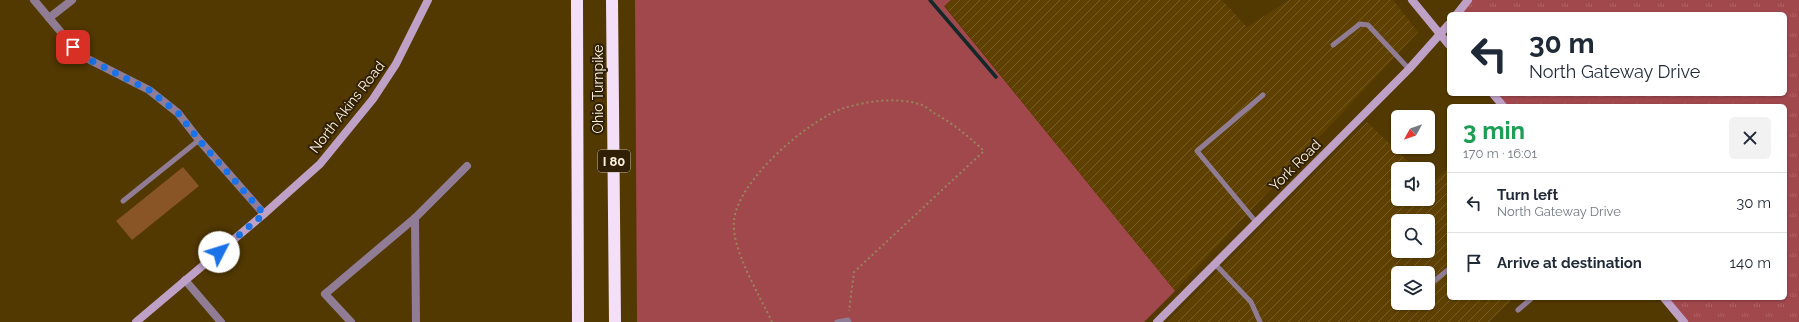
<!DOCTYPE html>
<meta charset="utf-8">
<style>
:root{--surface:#fff;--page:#f2f2f3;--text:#1f2937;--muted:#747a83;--line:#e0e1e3}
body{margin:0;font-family:Raleway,sans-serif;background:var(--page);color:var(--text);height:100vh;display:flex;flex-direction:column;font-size:15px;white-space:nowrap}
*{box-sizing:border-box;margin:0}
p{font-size:13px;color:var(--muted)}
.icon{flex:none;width:22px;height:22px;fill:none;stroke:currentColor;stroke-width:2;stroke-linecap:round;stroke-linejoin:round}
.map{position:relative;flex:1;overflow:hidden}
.details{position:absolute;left:1447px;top:104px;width:340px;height:196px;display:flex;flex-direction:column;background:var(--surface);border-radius:6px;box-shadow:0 1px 3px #0004}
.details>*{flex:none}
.banner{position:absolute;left:1447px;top:12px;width:340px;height:84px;border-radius:6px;box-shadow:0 1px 3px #0004;background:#fff;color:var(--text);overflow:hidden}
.needle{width:26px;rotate:230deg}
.tools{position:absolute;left:1391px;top:110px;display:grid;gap:8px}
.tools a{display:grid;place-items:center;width:44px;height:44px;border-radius:6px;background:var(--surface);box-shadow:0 1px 3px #0004;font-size:20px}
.pin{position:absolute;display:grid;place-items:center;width:34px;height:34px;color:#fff;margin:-17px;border-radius:8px;box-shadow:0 2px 6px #0006}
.me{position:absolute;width:44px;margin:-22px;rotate:50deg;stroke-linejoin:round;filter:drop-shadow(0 0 3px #0008)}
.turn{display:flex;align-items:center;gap:14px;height:84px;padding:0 16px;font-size:18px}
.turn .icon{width:52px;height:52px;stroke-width:2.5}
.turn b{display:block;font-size:28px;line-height:34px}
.round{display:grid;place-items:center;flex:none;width:42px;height:42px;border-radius:6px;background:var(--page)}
.summary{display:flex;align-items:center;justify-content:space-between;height:68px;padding:0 16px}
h1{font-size:24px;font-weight:700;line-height:30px;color:#1e9e55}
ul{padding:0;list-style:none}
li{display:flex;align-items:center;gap:12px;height:60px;padding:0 16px;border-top:1px solid var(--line)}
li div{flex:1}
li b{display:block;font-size:15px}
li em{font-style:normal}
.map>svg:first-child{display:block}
.industrial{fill:url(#industrial-furrows);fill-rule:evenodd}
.green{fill:#a1484d}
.park{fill:url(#park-tufts)}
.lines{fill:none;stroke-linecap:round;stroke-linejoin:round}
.stream{stroke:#122829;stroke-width:3.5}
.building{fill:#895426}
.path{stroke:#99855d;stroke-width:2;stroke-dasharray:2 3;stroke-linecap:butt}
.lane{stroke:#907d95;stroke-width:5}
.street{stroke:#907d95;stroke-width:8}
.secondary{stroke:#bfa1c7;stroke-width:8}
.highway{stroke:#f3e0f8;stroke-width:12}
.route{stroke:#1a73e8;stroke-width:7;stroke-dasharray:0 12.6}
.labels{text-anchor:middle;stroke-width:4;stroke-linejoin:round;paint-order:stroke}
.shield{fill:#302106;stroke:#c0b39f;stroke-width:1}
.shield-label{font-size:13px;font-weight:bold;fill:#fef2e0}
.street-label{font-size:14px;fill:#fef2e0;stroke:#302106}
</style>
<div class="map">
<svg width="1799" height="322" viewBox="0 0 1799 322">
<defs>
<pattern id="industrial-furrows" width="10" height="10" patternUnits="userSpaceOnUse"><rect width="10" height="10" fill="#5e4000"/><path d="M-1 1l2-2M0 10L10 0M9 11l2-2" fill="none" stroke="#765c25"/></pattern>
<pattern id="park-tufts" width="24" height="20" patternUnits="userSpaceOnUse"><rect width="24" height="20" fill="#a1484d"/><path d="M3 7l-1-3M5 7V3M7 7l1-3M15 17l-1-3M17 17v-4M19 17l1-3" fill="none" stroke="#af6366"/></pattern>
</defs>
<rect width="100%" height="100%" fill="#523801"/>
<g class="industrial">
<path d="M951 0H1222L1247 27 1289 0H1393L1418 32 1175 291 944 5Z"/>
<path d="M1367 122 1416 169H1398V199H1428V181L1431 184 1449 167V298H1513L1489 322H1168ZM1398 221H1428V251H1398ZM1398 273H1428V303H1398Z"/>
</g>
<path class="green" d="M635 0H951L944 6 1175 291 1144 322H637Z"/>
<path class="park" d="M1468 0H1799V322H1681L1660 298H1785V106H1498L1488 94H1785V14H1458Z"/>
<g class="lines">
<path class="stream" d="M930 0 996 77"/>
</g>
<path class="building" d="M183 167 199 186 132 240 116 221Z"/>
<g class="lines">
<path class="path" d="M772 322C760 296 731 249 734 221 737 181 808 120 844 108 867 101 896 97 919 104 924 105 930 110 934 113 954 124 968 136 984 151L854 272 849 311"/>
<g class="lane">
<path d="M1333 45 1360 24 1368 25 1409 69"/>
<path d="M123 201 199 140"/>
<path d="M1256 222 1197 151 1263 95"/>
<path d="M1215 264 1251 302 1260 322"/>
<path d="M1428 286 1449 269"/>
<path d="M1518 310 1532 298"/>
<path d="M837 322 848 320 849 322"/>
</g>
<g class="street">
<path d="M34 0 80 55 149 90 178 113 199 140 264 214"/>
<path d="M49 18 72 0"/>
<path d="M415 218 416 322"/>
<path d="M185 280 221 322"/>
<path d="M351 322 325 294 415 218 467 166"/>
</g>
<g class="secondary">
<path d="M1412 0 1449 45"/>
<path d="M1457 14 1468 0"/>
<path d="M1493 94 1503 106"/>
<path d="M1664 298 1684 322"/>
<path d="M136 322 264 214 320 164 373 99 396 64 428 0"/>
<path d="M1157 322 1409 69 1449 24"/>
</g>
<g class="highway">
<path d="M577 0 578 322"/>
<path d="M612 0 615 322"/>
</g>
</g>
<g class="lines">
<path class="route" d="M73 47 80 55 149 90 178 113 199 140 264 214 219 252"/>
</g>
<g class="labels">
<rect class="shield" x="598" y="150" width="32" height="22" rx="3"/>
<g class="shield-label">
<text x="614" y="166">I 80</text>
</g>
<g class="street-label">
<text transform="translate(598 89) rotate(-90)" y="5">Ohio Turnpike</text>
<text transform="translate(347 107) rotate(-52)" y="5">North Akins Road</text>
<text transform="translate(1295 165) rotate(-45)" y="5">York Road</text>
</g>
</g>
</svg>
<div class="tools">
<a><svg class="needle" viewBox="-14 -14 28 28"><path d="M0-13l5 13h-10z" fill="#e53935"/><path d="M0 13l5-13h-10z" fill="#747a83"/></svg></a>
<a><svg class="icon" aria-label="sound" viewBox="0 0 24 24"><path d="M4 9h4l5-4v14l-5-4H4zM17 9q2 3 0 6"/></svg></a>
<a><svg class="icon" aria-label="search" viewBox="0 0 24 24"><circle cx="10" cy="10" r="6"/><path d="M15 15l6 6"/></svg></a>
<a><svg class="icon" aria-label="layers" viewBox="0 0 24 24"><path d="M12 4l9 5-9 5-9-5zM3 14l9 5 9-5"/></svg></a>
</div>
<div class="pin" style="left:73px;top:47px;background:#d93025"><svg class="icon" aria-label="arrive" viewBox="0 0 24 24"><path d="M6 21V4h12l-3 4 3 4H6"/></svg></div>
<svg class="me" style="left:219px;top:252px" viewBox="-20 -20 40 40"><circle r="19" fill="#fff"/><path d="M0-13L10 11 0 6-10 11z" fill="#1a73e8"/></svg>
<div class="banner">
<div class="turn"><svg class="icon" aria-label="left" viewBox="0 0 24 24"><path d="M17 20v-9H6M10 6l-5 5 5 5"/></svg><div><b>30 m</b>North Gateway Drive</div></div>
</div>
<section class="details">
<div class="summary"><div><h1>3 min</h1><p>170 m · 16:01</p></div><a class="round"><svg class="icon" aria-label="close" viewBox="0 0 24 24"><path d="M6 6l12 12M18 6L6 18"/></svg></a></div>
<ul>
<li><svg class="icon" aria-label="left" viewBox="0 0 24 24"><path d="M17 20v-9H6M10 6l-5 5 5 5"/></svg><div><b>Turn left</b><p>North Gateway Drive</p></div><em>30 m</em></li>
<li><svg class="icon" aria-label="arrive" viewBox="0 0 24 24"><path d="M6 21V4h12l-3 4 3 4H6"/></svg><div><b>Arrive at destination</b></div><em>140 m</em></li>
</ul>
</section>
</div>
